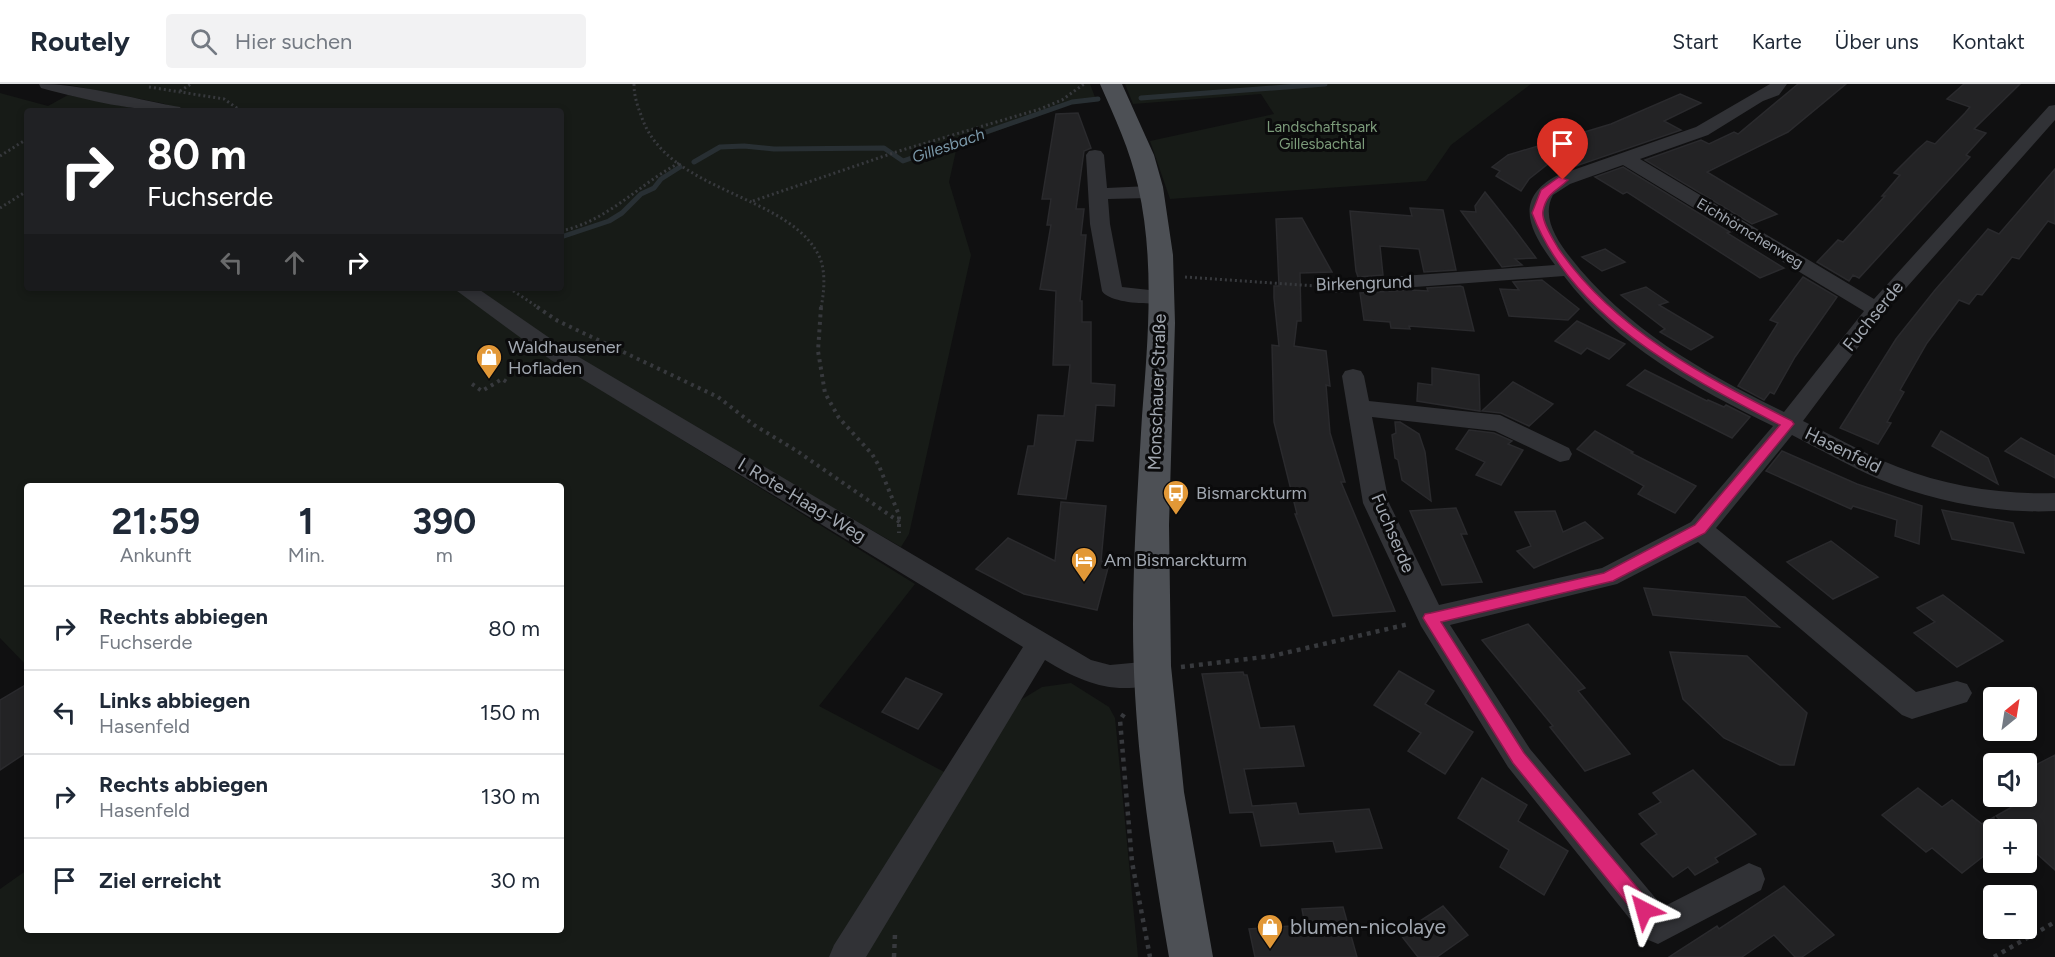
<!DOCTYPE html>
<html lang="de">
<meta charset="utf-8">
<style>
:root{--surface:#fff;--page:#f2f2f3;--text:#1f2937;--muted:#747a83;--line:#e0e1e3}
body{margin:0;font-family:Figtree,sans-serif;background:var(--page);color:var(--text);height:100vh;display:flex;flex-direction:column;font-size:22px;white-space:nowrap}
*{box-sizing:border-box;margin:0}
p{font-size:20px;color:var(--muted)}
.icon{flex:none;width:33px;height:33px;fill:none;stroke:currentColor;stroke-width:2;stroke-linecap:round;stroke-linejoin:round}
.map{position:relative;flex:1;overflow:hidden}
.panel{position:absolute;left:24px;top:399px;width:540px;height:450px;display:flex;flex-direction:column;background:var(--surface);border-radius:6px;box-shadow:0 3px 9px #0003}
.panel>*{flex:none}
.banner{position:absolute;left:24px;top:24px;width:540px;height:183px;border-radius:6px;box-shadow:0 3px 9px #0003;background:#202124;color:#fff;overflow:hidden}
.needle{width:39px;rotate:30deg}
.buttons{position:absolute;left:1983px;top:603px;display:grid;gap:12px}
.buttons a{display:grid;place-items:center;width:54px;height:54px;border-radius:6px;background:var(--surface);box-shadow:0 3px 9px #0003;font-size:30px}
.pin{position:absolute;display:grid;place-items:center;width:51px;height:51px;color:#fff;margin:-62px -26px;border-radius:50% 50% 50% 0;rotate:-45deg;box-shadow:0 0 6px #0007}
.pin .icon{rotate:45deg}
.me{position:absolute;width:66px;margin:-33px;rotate:321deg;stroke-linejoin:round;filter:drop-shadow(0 0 4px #0008)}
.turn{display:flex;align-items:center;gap:21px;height:126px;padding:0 24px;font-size:27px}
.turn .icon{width:78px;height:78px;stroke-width:2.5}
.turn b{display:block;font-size:42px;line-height:51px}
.lanes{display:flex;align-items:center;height:57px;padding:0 24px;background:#0003;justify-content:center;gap:30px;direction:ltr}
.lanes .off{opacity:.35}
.eta{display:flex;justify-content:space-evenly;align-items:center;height:102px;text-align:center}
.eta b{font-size:36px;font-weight:700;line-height:42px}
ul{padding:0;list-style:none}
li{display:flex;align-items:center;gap:18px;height:84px;padding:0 24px;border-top:2px solid var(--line)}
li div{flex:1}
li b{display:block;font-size:22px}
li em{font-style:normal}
header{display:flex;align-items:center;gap:36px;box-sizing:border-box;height:84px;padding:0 30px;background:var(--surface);border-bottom:2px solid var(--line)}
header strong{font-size:28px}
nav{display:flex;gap:33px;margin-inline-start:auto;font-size:21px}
.search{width:420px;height:54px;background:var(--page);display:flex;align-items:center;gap:15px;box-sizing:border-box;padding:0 21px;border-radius:6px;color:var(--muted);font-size:22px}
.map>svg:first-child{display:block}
.green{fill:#171b17}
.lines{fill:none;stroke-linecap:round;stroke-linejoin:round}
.stream{stroke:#282f33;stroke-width:5}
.building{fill:#232325;stroke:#2a2a2d;stroke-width:1.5}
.path-far2{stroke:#37393d;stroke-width:3;stroke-dasharray:2 3;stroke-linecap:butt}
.path-far1{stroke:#37393d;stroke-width:4;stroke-dasharray:3 4.5;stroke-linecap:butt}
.path{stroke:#37393d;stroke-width:4.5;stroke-dasharray:4 5;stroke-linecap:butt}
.minor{fill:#313236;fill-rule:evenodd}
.major{fill:#4d5055;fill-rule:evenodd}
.route{fill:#db2777;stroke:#8e194d;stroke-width:1.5}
.labels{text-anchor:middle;stroke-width:6;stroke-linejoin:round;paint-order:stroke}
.far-park-label{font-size:15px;fill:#7c9b7a;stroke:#0b0b0c}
.far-street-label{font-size:15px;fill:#a2a8b1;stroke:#0b0b0c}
.far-water-label{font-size:16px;font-style:italic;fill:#7b99aa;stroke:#0b0b0c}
.street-label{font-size:18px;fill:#a2a8b1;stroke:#0b0b0c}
.poi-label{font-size:18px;fill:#a2a8b1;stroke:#0b0b0c;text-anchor:start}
.near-poi-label{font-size:21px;fill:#a2a8b1;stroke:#0b0b0c;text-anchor:start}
</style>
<header>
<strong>Routely</strong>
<div class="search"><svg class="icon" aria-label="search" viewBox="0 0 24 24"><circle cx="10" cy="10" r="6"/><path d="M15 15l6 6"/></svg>Hier suchen</div>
<nav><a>Start</a><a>Karte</a><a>Über uns</a><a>Kontakt</a></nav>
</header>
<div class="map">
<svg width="2055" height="873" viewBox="0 0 2055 873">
<rect width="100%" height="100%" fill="#101011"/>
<g class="green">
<path d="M64 0H1090L1096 16 1071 19 957 62 949 98 971 171 909 450 901 463 592 285 470 204H561V27H187L161 19Z"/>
<path d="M1125 0H1531L1451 61 1426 97 1170 115 1150 57 1274 30 1261 10 1133 20Z"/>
<path d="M0 9 48 22 68 11 147 27H27V204H454L581 293 915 500 819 622 950 691 837 873H0V805L27 786V846H561V402H27V582L0 554Z"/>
<path d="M1071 599 1109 623 1115 634 1138 873H855L1019 617 1042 603Z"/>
</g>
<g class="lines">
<g class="stream">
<path d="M1141 14 1325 0"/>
<path d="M694 78 720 63 744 62 774 65 884 64 903 77 1072 18 1098 15"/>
<path d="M561 153 609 137 622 129 641 110 654 104 661 95 680 83"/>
</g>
</g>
<g class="building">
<path d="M1798 0H1846L1788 48 1707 88 1777 130 1752 140 1645 76 1701 56 1709 60 1734 48 1738 50Z"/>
<path d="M1964 0H2020L1974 45 1986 49 1966 71 1970 73 1859 194 1853 191 1849 197 1817 178 1838 156 1843 158 1885 112H1882L1900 91 1894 89 1918 65 1927 57 1935 60 1965 29 1970 23 1947 15Z"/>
<path d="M1680 10 1701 19 1664 37 1681 46 1576 82 1568 77 1552 82 1548 80 1529 95 1521 107 1496 92 1500 87 1492 83 1508 71 1611 40Z"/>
<path d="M1078 29 1091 64 1084 67 1076 125H1084L1081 151H1086L1080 217H1082V238H1091V299L1115 301 1114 322 1096 321 1093 357 1076 356 1066 415 1018 410 1028 362H1034L1038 331 1064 332 1070 281H1053L1056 207 1040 205 1051 141H1047L1051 115H1042L1056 30Z"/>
<path d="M1623 83 1730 148 1727 149 1784 184 1760 194 1627 108 1623 110 1595 93Z"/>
<path d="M2055 85V140L2048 137 2019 175 2012 173 1982 211 1977 210 1969 220 1959 216 1927 259 1900 306 1904 308 1887 338 1891 339 1878 360 1840 344 1896 255 1935 206 1988 145 1999 150Z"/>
<path d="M1485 108 1515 146 1536 174 1515 175 1522 181 1502 183 1461 127 1476 128 1475 122Z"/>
<path d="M1410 124 1443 126 1456 186 1424 188 1419 165 1380 162 1383 191 1358 193 1356 187 1350 127 1412 132Z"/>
<path d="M1302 134 1332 188 1300 189 1301 237H1297L1294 262 1326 267 1330 302 1326 301 1330 349 1345 398H1341L1395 527 1333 532 1295 430H1297L1274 338 1272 261 1279 262 1274 214V202H1279L1276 135Z"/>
<path d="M1605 165 1625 178 1602 187 1582 173Z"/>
<path d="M1803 193 1837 213 1795 273 1774 310 1770 308 1764 316 1738 302 1778 239 1770 236Z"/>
<path d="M1542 196 1579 225 1568 236 1509 232 1500 205 1519 206 1513 198Z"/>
<path d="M1460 202 1463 203 1474 247 1409 242 1410 245 1391 244 1390 238 1364 236 1360 209 1411 206 1428 207 1427 204Z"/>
<path d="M1646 203 1668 218 1659 221 1713 253 1691 266 1660 248 1665 245 1621 211Z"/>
<path d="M1577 237 1625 260 1609 275 1587 264 1581 270 1555 257Z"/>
<path d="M1432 284 1479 291 1480 327 1417 317 1418 299 1432 301Z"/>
<path d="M1645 286 1707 317 1708 316 1724 323 1726 321 1750 333 1732 354 1627 301Z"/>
<path d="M1513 298 1553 320 1529 342 1501 329 1482 327Z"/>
<path d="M1395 338H1400L1419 350 1425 368 1431 417 1402 396 1398 376 1395 374 1392 351 1396 349Z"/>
<path d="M1469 346 1494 349 1512 357 1508 360 1523 366 1501 401 1476 391 1485 378 1456 365Z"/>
<path d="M1595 347 1633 368 1631 369 1696 402 1675 429 1638 410 1644 402 1577 365Z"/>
<path d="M1941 347 1988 374 1998 400 1932 362Z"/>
<path d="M2021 354 2055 372V394L2005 367Z"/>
<path d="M1782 367 1857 400 1922 422 1919 460 1895 452 1897 436 1853 422 1851 425 1766 387Z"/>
<path d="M1061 418 1106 422 1101 477 1109 480 1097 526 1024 510 976 485 1008 454 1055 477Z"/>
<path d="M1456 424 1467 450H1461L1482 498 1442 501 1410 427Z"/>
<path d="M1942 426 2013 439 2024 469 1952 455Z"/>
<path d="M1555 427 1563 448 1585 438 1603 454 1534 484 1517 467 1531 462 1515 428Z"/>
<path d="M1831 457 1878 493 1833 515 1787 478Z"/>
<path d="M1644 504 1745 513 1779 543 1653 531Z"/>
<path d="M1943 511 2003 557 1957 583 1914 549 1935 538 1917 524Z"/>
<path d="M1528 540 1585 604 1578 607 1630 670 1585 687 1550 643 1553 642 1482 556Z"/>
<path d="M1670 568 1747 572 1807 629 1794 681H1780L1724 654 1683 615Z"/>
<path d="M1399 587 1434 607 1425 620 1473 648 1445 690 1408 667 1421 649 1374 621Z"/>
<path d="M1243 588 1244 591H1247L1260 644 1294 642 1304 682 1244 685 1252 722 1296 719 1299 730 1369 725 1382 764 1336 768 1333 757 1261 762 1253 728 1230 729 1202 590Z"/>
<path d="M906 594 942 610 918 645 882 628Z"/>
<path d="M27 600V668L0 686V616Z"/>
<path d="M2055 671V786L2026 760V746H2010L1996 732 2026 715V686Z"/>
<path d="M1693 686 1756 750 1715 774 1718 778 1695 791 1688 783 1673 793 1641 760 1657 750 1639 730 1661 718 1653 709Z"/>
<path d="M1482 694 1527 721 1518 737 1568 767 1544 811 1500 783 1509 766 1458 734Z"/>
<path d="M1918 704 1942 723 1952 716 1982 740 1994 733V764L1962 789 1932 764 1926 768 1882 731Z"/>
<path d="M1784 802 1834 851 1802 873H1795L1774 851 1742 873H1669L1717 842 1719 845Z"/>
<path d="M1443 822 1468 851 1437 873H1418L1400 850Z"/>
<path d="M1343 823 1357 873H1255L1249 845 1305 841 1302 825Z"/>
</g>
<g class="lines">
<g class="path-far2">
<path d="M634 0C634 11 637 21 641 31 666 110 791 109 820 174 826 190 824 208 821 224"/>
<path d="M149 3 224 15 241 27"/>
<path d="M180 7 191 0"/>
<path d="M0 72 27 55"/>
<path d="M753 117 899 67 1040 25 1062 16 1084 0"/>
<path d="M0 124 27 107"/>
<path d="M561 147C608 137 638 101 679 79"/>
<path d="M1185 193 1316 202"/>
<path d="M509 204 539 224"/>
</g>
<g class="path-far1">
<path d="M537 223 558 237 718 313 754 341 797 367 901 439"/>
<path d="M821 223 818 267 825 309 839 334 872 370 879 382 899 431V449"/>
<path d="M472 300 482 307 502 295 510 300"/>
</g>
<g class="path">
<path d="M1181 583 1272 572 1409 540"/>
<path d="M1124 630 1120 636 1132 778 1150 873"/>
<path d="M894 873 895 850"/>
<path d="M1994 873 2055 838"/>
</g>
<g class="minor">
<path d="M39 0C81 0 131 14 174 22L180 23 183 27C130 27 91 17 41 4Z"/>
<path d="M1770 0H1787L1779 11 1763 17 1708 51 1640 75 1874 215 2049 22 2055 21V36L1883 230 1803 337C1834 352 1865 370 1898 383 1946 402 2003 411 2055 409V427C1997 430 1932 417 1879 395 1849 382 1821 366 1792 351L1716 444 1916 608 1957 597 1967 600 1972 609 1967 618 1912 635 1902 631 1698 458 1617 500 1450 541 1530 665 1663 823 1749 779 1761 784 1765 795 1761 806 1658 860 1646 855 1508 683 1421 542 1363 419 1342 292 1345 287 1353 285 1361 287 1364 292 1369 317 1500 331 1569 364 1572 370 1569 376 1560 378 1495 347 1372 333 1389 419 1439 521 1602 484 1691 438 1773 342C1697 305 1616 261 1564 192L1334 209 1327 207 1324 203 1327 199 1334 197 1555 181C1531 149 1512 116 1556 92L1696 43ZM1623 81 1864 227 1784 328C1704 289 1626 245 1570 173 1557 156 1541 133 1553 111L1570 100Z"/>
<path d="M1095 66 1101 67 1104 71 1107 104 1149 102 1156 104 1158 108 1156 112 1149 114 1108 115 1110 140 1122 203 1168 208 1171 213 1168 218C1154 221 1110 220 1102 207L1090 140 1086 71 1089 67Z"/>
<path d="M453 204H477L567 266 1091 576 1110 581 1153 577 1163 581 1167 589 1163 597C1118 613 1084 600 1045 576L866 873H829L834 861 1023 563 551 276Z"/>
</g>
<path class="major" d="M1100 0H1122L1154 71 1163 103 1173 171 1175 239 1169 441 1171 582 1184 708 1213 873H1169C1150 763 1133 652 1133 540 1133 471 1138 401 1142 332 1148 256 1155 177 1138 102 1130 66 1115 34 1100 0Z"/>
</g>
<path class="route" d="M1559 93 1568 96C1556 108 1547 108 1543 127 1541 137 1553 155 1558 164 1615 247 1706 293 1792 337L1794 340 1705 449 1613 497 1441 538 1524 669 1651 820 1653 826 1651 833 1644 835 1638 833 1513 679 1423 534 1425 530 1431 529 1604 489 1695 441 1780 341C1686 292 1572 234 1532 129L1541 106Z"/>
<defs>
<g id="shop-pin" transform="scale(1.35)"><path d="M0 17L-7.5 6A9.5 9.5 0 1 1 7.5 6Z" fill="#e29837" stroke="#0b0b0c"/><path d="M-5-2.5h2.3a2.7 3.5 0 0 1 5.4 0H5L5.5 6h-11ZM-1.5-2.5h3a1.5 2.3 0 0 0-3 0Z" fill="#fff"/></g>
<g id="bus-pin" transform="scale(1.35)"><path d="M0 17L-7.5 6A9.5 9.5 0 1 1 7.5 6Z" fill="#e29837" stroke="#0b0b0c"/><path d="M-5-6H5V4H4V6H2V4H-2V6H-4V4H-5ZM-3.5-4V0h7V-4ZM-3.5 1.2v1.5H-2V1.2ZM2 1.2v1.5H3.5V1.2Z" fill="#fff"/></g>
<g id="hotel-pin" transform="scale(1.35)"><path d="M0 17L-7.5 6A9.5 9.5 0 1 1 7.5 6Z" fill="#e29837" stroke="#0b0b0c"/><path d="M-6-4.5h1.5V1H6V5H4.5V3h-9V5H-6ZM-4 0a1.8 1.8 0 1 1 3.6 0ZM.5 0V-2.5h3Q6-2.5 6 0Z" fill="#fff"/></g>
</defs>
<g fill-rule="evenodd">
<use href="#shop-pin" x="489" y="273"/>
<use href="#bus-pin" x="1176" y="409"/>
<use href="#hotel-pin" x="1084" y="476"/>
<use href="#shop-pin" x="1270" y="843"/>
</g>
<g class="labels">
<g class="far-park-label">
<text x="1322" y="48">Landschaftspark<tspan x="1322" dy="17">Gillesbachtal</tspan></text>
</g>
<g class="far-street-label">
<text transform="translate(1750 149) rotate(31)" y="5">Eichhörnchenweg</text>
</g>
<g class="far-water-label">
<text transform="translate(948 61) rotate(-19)" y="6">Gillesbach</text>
</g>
<g class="street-label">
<text transform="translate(1364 199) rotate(-2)" y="6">Birkengrund</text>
<text transform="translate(1873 232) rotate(-51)" y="6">Fuchserde</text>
<text transform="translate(1157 308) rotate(-88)" y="6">Monschauer Straße</text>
<text transform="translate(1843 366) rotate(26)" y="6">Hasenfeld</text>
<text transform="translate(802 416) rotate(31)" y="6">I. Rote-Haag-Weg</text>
<text transform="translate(1393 449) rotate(67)" y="6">Fuchserde</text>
</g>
<g class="poi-label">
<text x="508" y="269">Waldhausener<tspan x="508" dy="21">Hofladen</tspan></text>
<text x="1196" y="415">Bismarckturm</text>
<text x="1104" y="482">Am Bismarckturm</text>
</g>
<g class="near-poi-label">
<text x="1290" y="850">blumen-nicolaye</text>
</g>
</g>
</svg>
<div class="buttons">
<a><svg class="needle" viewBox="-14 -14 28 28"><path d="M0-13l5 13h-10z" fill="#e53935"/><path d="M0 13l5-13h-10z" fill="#747a83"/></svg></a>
<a><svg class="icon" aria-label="sound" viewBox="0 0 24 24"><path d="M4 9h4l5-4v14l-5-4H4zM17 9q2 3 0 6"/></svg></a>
<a>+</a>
<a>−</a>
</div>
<div class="pin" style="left:1563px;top:96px;background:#d93025"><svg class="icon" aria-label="arrive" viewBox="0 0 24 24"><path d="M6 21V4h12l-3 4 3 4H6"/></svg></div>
<svg class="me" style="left:1644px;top:826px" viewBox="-20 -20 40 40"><path d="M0-17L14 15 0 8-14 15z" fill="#db2777" stroke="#fff" stroke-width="4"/></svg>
<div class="banner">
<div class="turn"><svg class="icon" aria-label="right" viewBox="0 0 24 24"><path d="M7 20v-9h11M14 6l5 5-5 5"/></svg><div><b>80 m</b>Fuchserde</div></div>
<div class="lanes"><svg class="icon off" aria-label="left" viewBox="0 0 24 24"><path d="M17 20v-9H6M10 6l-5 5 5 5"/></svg><svg class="icon off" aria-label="ahead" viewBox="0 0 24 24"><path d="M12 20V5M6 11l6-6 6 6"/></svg><svg class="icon" aria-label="right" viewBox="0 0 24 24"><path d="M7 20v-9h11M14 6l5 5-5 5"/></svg></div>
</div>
<section class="panel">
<div class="eta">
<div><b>21:59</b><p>Ankunft</p></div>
<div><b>1</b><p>Min.</p></div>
<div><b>390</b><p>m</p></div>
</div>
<ul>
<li><svg class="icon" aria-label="right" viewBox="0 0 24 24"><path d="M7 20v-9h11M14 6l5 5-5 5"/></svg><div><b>Rechts abbiegen</b><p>Fuchserde</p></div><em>80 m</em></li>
<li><svg class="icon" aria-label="left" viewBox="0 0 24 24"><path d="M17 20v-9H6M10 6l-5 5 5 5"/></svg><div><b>Links abbiegen</b><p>Hasenfeld</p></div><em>150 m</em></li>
<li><svg class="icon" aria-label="right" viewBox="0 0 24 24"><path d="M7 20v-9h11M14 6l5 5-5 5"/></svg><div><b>Rechts abbiegen</b><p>Hasenfeld</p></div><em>130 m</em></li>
<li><svg class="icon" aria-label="arrive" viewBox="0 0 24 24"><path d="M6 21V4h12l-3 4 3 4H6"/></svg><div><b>Ziel erreicht</b></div><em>30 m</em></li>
</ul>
</section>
</div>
